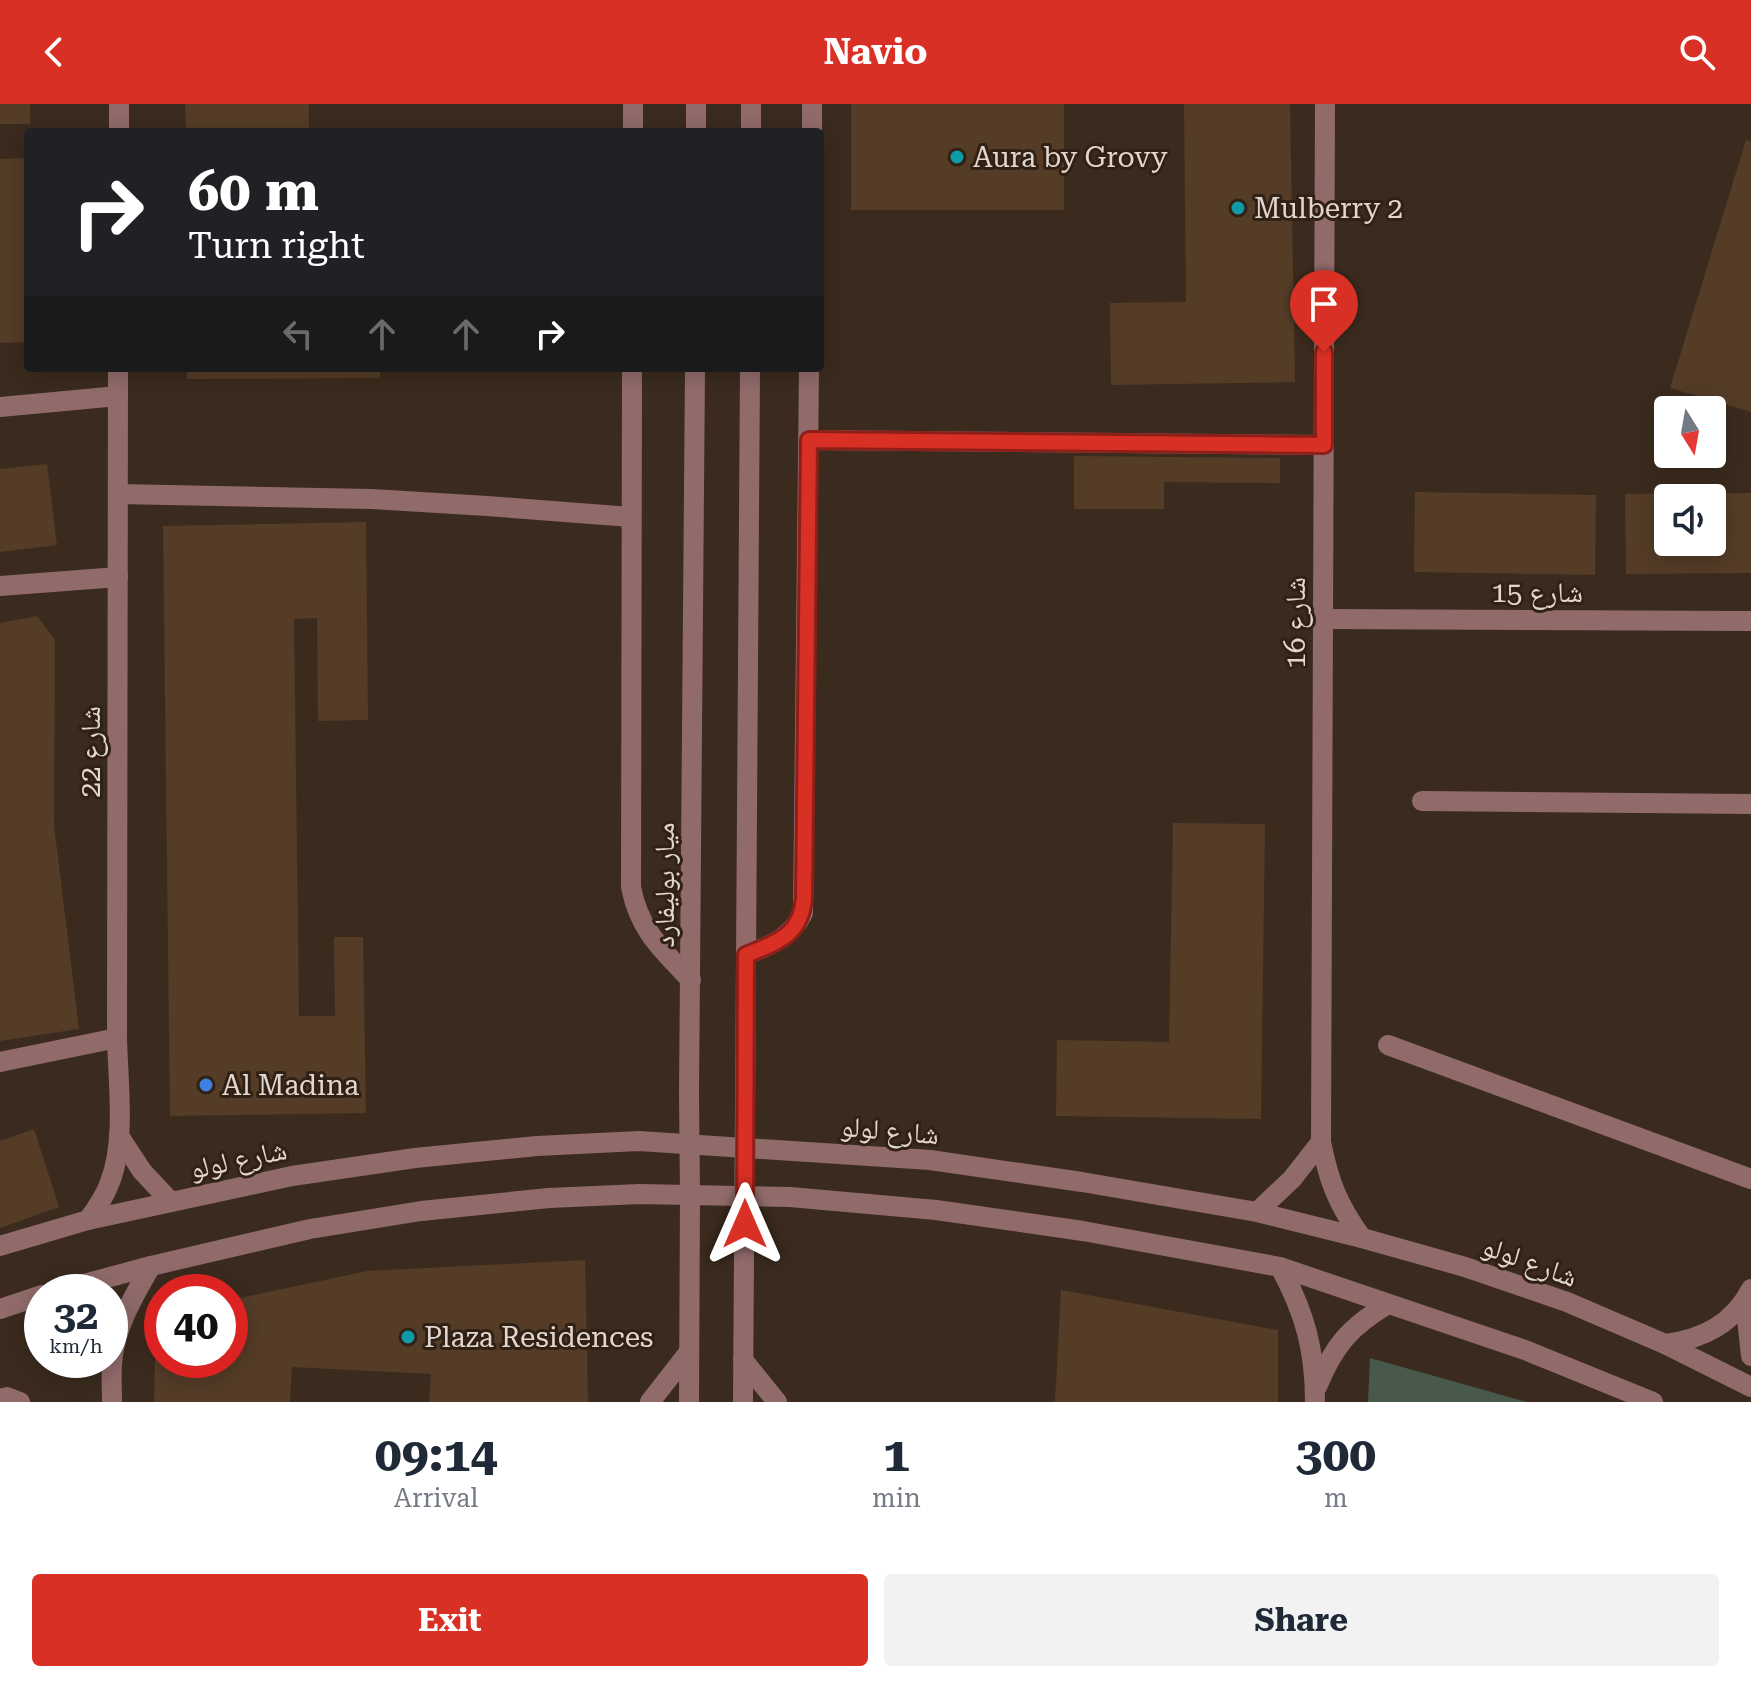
<!DOCTYPE html>
<meta charset="utf-8">
<style>
:root{--surface:#fff;--page:#f2f2f3;--text:#1f2937;--muted:#747a83;--accent:#d93025}
body{margin:0;font-family:"Roboto Serif","Noto Naskh Arabic",serif;background:var(--page);color:var(--text);height:100vh;display:flex;flex-direction:column;font-size:30px;white-space:nowrap}
*{box-sizing:border-box;margin:0}
p{font-size:26px;color:var(--muted)}
.icon{flex:none;width:44px;height:44px;fill:none;stroke:currentColor;stroke-width:2;stroke-linecap:round;stroke-linejoin:round}
.map{position:relative;height:1298px;overflow:hidden}
.drawer{display:flex;flex-direction:column;background:var(--surface);flex:1}
.drawer>*{flex:none}
.guide{position:absolute;left:24px;top:24px;width:800px;height:244px;border-radius:8px;box-shadow:0 4px 20px #0003;background:#202124;color:#fff;overflow:hidden}
.needle{width:52px;rotate:169deg}
.tools{position:absolute;left:1654px;top:292px;display:grid;gap:16px}
.tools a{display:grid;place-items:center;width:72px;height:72px;border-radius:8px;background:var(--surface);box-shadow:0 4px 20px #0003;font-size:40px}
.speed{position:absolute;left:24px;top:1170px;display:flex;gap:16px;font-size:40px;font-weight:700;text-align:center}
.speed>*{display:grid;place-content:center;width:104px;height:104px;border-radius:50%;background:var(--surface);box-shadow:0 4px 20px #0003;line-height:1}
.speed small{font-size:20px;font-weight:400}
.speed .limit{border:12px solid #d22;background:#fff;color:#111}
.pin{position:absolute;display:grid;place-items:center;width:68px;height:68px;color:#fff;margin:-82px -34px;border-radius:50% 50% 50% 0;rotate:-45deg;box-shadow:0 0 8px #0007}
.pin .icon{rotate:45deg}
.me{position:absolute;width:88px;margin:-44px;rotate:0deg;stroke-linejoin:round;filter:drop-shadow(0 0 6px #0008)}
.turn{display:flex;align-items:center;gap:28px;height:168px;padding:0 32px;font-size:36px}
.turn .icon{width:104px;height:104px;stroke-width:2.5}
.turn b{display:block;font-size:56px;line-height:68px}
.lanes{display:flex;align-items:center;height:76px;padding:0 32px;background:#0003;justify-content:center;gap:40px;direction:ltr}
.lanes .off{opacity:.35}
.eta{display:flex;justify-content:space-evenly;align-items:center;height:136px;text-align:center}
.eta b{font-size:48px;font-weight:700;line-height:56px}
.button{display:flex;gap:16px;margin-top:auto;padding:16px 32px}
.button a{flex:1;height:92px;border-radius:8px;background:var(--accent);color:#fff;font-size:32px;font-weight:700;line-height:92px;text-align:center}
.button a+a{background:var(--page);color:var(--text)}
header{display:flex;justify-content:space-between;align-items:center;height:104px;padding:0 32px;background:var(--accent);color:#fff;font-size:36px;font-weight:700}
.map>svg:first-child{display:block}
.green{fill:#48594c}
.building{fill:#543c27;fill-rule:evenodd}
.lines{fill:none;stroke-linecap:round;stroke-linejoin:round}
.minor{stroke:#906b6a;stroke-width:20}
.route-casing{stroke:#8d1f18;stroke-width:20}
.route{stroke:#d93025;stroke-width:14}
.culture-dot{fill:#0f9aa8;stroke:#312114;stroke-width:3}
.shop-dot{fill:#3f7fe0;stroke:#312114;stroke-width:3}
.labels{text-anchor:middle;stroke-width:6;stroke-linejoin:round;paint-order:stroke}
.poi-label{font-size:28px;fill:#e1d7cf;stroke:#312114;text-anchor:start}
.street-label{font-size:28px;fill:#e1d7cf;stroke:#312114}
</style>
<header><svg class="icon" aria-label="back" viewBox="0 0 24 24"><path d="M15 5l-7 7 7 7"/></svg>Navio<svg class="icon" aria-label="search" viewBox="0 0 24 24"><circle cx="10" cy="10" r="6"/><path d="M15 15l6 6"/></svg></header>
<div class="map">
<svg width="1751" height="1298" viewBox="0 0 1751 1298">
<rect width="100%" height="100%" fill="#3b2b1e"/>
<path class="green" d="M1370 1254 1527 1298H1368Z"/>
<g class="building">
<rect x="0" y="0" width="30" height="20"/>
<path d="M185 0H309V28H186Z"/>
<rect x="851" y="0" width="213" height="106"/>
<path d="M1184 0H1290L1295 278 1111 281 1110 199 1186 198Z"/>
<path d="M1746 36 1751 38V308L1670 284Z"/>
<path d="M28 54V238L0 239V55Z"/>
<path d="M187 264H380V274L187 275Z"/>
<path d="M1074 352 1280 354V379L1164 378V405H1074Z"/>
<path d="M47 360 57 441 0 448V365Z"/>
<path d="M1415 388 1596 391 1595 471 1414 468Z"/>
<path d="M1751 389V469L1626 470 1625 390ZM1668 394H1712V438H1668Z"/>
<path d="M366 418 368 616 318 617 317 514 294 515 299 912H335L334 833H363L366 1009 170 1012 163 422Z"/>
<path d="M37 512 55 536 54 721 79 925 0 937V519Z"/>
<path d="M1173 719 1265 720 1261 1015 1056 1012 1057 936 1169 938Z"/>
<path d="M34 1025 59 1103 0 1124V1037Z"/>
<path d="M585 1156 588 1298H429L431 1270 292 1263 290 1298H154L156 1211 162 1210V1256H230V1196L367 1167Z"/>
<path d="M1061 1186 1278 1226V1298H1055Z"/>
</g>
<g class="lines">
<g class="minor">
<path d="M1325 0 1321 1038C1329 1078 1338 1101 1362 1134"/>
<path d="M119 28V0"/>
<path d="M633 28V0"/>
<path d="M696 28V0"/>
<path d="M751 28V0"/>
<path d="M812 28V0"/>
<path d="M632 264 631 783C639 826 662 846 691 876"/>
<path d="M0 303 118 292"/>
<path d="M809 336 1324 341"/>
<path d="M118 390 372 395 487 402 631 413"/>
<path d="M0 482 118 473"/>
<path d="M1323 515 1751 517"/>
<path d="M1422 697 1751 700"/>
<path d="M746 851C772 840 790 835 803 809L809 264"/>
<path d="M1388 941 1751 1075"/>
<path d="M0 958 117 934"/>
<path d="M119 1032 142 1067 171 1098"/>
<path d="M1257 1108 1292 1075 1321 1038"/>
<path d="M88 1116C97 1104 105 1092 110 1078 126 1037 118 978 117 934L118 264"/>
<path d="M0 1142 88 1116 292 1072 415 1054 537 1042 639 1037 930 1056 1082 1078 1257 1108 1362 1134 1465 1163 1567 1198 1665 1240 1751 1283"/>
<path d="M1280 1163C1305 1209 1315 1246 1315 1298"/>
<path d="M54 1188 151 1162 310 1125 421 1107 549 1094 640 1090 790 1093 936 1106 1083 1127 1280 1163 1525 1246 1653 1298"/>
<path d="M1745 1196 1751 1252"/>
<path d="M0 1205 42 1191"/>
<path d="M1665 1240C1703 1235 1733 1220 1751 1185"/>
<path d="M743 1256 777 1298"/>
<path d="M1317 1283C1334 1241 1350 1223 1388 1200"/>
<path d="M0 1295 7 1293 20 1298"/>
<path d="M112 1298C112 1285 111 1273 112 1260 114 1225 134 1191 151 1162"/>
<path d="M650 1298 689 1248"/>
<path d="M689 1298 690 1091 689 989 695 264"/>
<path d="M743 1298 750 264"/>
</g>
</g>
<g class="lines">
<g class="route-casing">
<path id="route" d="M745 1120 746 851C777 838 801 832 804 794L809 336 1324 341V248"/>
</g>
<use href="#route" class="route"/>
</g>
<g class="culture-dot">
<circle cx="957" cy="53" r="8"/>
<circle cx="1238" cy="104" r="8"/>
<circle cx="408" cy="1233" r="8"/>
</g>
<circle class="shop-dot" cx="206" cy="981" r="8"/>
<g class="labels">
<g class="poi-label">
<text x="973" y="63">Aura by Grovy</text>
<text x="1254" y="114">Mulberry 2</text>
<text x="222" y="991">Al Madina</text>
<text x="424" y="1243">Plaza Residences</text>
</g>
<g class="street-label">
<text x="1537" y="498">شارع 15</text>
<text transform="translate(1295 519) rotate(-90)" y="10">شارع 16</text>
<text transform="translate(90 648) rotate(-90)" y="10">شارع 22</text>
<text transform="translate(664 781) rotate(-90)" y="10">ميار بوليفارد</text>
<text transform="translate(890 1026) rotate(5)" y="10">شارع لولو</text>
<text transform="translate(238 1055) rotate(-12)" y="10">شارع لولو</text>
<text transform="translate(1530 1157) rotate(20)" y="10">شارع لولو</text>
</g>
</g>
</svg>
<div class="tools">
<a><svg class="needle" viewBox="-14 -14 28 28"><path d="M0-13l5 13h-10z" fill="#e53935"/><path d="M0 13l5-13h-10z" fill="#747a83"/></svg></a>
<a><svg class="icon" aria-label="sound" viewBox="0 0 24 24"><path d="M4 9h4l5-4v14l-5-4H4zM17 9q2 3 0 6"/></svg></a>
</div>
<div class="speed"><div>32<small>km/h</small></div><div class="limit">40</div></div>
<div class="pin" style="left:1324px;top:248px;background:#d93025"><svg class="icon" aria-label="arrive" viewBox="0 0 24 24"><path d="M6 21V4h12l-3 4 3 4H6"/></svg></div>
<svg class="me" style="left:745px;top:1120px" viewBox="-20 -20 40 40"><path d="M0-17L14 15 0 8-14 15z" fill="#d93025" stroke="#fff" stroke-width="4"/></svg>
<div class="guide">
<div class="turn"><svg class="icon" aria-label="right" viewBox="0 0 24 24"><path d="M7 20v-9h11M14 6l5 5-5 5"/></svg><div><b>60 m</b>Turn right</div></div>
<div class="lanes"><svg class="icon off" aria-label="left" viewBox="0 0 24 24"><path d="M17 20v-9H6M10 6l-5 5 5 5"/></svg><svg class="icon off" aria-label="ahead" viewBox="0 0 24 24"><path d="M12 20V5M6 11l6-6 6 6"/></svg><svg class="icon off" aria-label="ahead" viewBox="0 0 24 24"><path d="M12 20V5M6 11l6-6 6 6"/></svg><svg class="icon" aria-label="right" viewBox="0 0 24 24"><path d="M7 20v-9h11M14 6l5 5-5 5"/></svg></div>
</div>
</div>
<section class="drawer">
<div class="eta">
<div><b>09:14</b><p>Arrival</p></div>
<div><b>1</b><p>min</p></div>
<div><b>300</b><p>m</p></div>
</div>
<div class="button"><a>Exit</a><a>Share</a></div>
</section>
